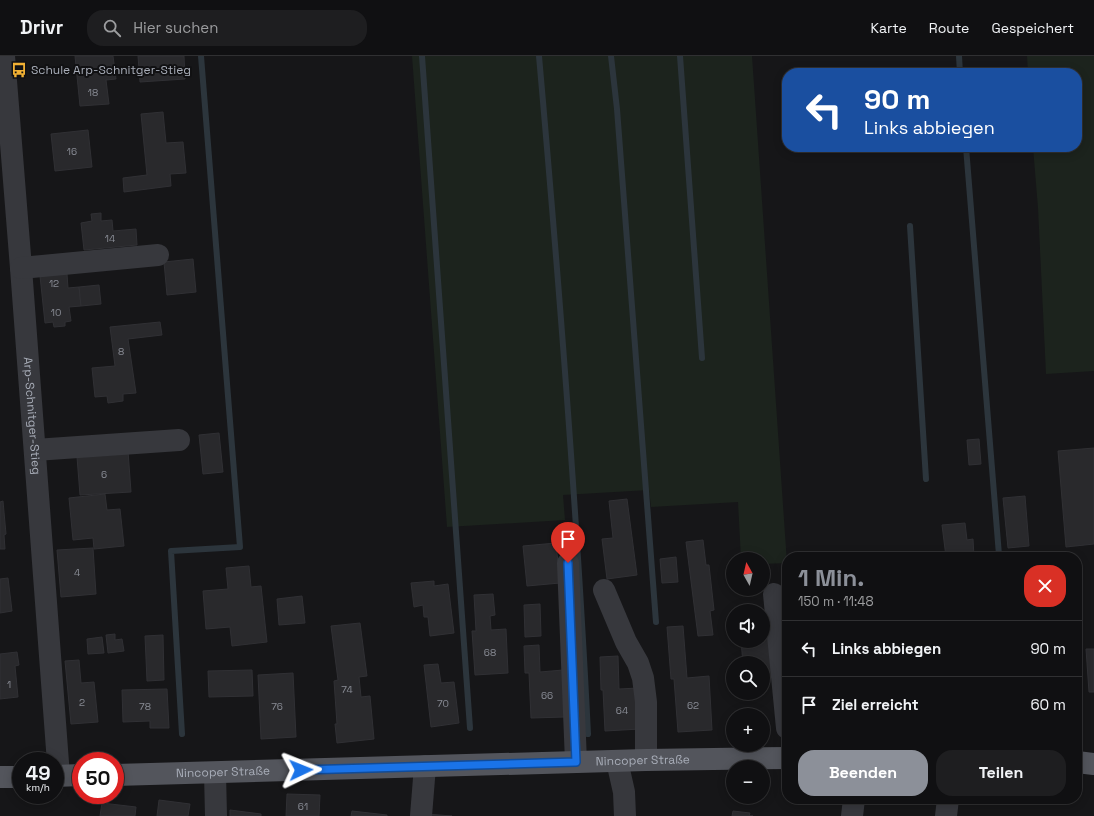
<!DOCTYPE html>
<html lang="de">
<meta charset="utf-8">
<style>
:root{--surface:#101012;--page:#1e1e20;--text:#f1f3f6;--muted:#9c9d9f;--line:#303032;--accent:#8c9099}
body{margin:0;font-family:"Space Grotesk",sans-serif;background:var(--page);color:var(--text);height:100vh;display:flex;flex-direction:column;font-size:15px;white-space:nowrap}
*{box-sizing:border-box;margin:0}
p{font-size:13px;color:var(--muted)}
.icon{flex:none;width:22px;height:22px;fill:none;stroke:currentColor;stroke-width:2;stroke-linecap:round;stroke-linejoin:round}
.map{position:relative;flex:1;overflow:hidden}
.details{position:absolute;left:782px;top:496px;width:300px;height:252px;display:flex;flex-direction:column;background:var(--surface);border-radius:16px;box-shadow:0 2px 10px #0003,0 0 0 1px var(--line)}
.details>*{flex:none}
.banner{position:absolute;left:782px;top:12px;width:300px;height:84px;border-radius:16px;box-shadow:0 2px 10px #0003,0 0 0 1px var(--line);background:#1a4fa0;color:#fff;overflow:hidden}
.needle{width:26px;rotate:352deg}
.fabs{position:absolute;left:726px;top:496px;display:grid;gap:8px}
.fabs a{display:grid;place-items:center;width:44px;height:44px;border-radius:50%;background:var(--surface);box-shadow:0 2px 10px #0003,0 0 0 1px var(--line);font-size:20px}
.speed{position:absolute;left:12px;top:696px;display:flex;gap:8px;font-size:20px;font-weight:700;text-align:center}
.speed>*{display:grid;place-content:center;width:52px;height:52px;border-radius:50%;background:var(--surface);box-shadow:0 2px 10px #0003,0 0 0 1px var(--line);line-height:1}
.speed small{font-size:10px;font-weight:400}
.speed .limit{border:6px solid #d22;background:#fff;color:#111}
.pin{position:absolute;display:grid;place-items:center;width:34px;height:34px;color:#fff;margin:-41px -17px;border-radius:50% 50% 50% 0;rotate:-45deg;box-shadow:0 0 4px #0007}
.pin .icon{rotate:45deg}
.me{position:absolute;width:44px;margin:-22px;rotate:88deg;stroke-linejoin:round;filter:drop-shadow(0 0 3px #0008)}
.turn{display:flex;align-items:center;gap:14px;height:84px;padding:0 16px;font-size:18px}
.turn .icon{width:52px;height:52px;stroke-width:2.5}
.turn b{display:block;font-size:28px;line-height:34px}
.round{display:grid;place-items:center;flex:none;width:42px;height:42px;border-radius:16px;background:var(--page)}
.headline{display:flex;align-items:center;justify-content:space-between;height:68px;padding:0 16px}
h1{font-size:24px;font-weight:600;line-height:30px;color:var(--accent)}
.button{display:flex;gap:8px;margin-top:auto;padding:8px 16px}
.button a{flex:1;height:46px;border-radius:16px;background:var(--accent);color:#fff;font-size:16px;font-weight:600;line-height:46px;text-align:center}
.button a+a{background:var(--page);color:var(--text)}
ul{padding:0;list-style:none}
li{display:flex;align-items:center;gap:12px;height:56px;padding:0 16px;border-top:1px solid var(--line)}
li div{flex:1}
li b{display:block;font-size:15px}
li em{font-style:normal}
header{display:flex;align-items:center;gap:24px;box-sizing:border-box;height:56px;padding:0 20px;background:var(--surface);border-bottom:1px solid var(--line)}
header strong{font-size:19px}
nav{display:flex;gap:22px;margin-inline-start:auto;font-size:14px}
.search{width:280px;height:36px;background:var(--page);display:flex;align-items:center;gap:10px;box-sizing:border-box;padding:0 14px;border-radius:16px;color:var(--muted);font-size:15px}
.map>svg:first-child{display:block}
.green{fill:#1c231d}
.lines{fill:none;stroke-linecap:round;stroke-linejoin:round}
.stream{stroke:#2c353c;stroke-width:6}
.building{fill:#29292c;stroke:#303034}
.minor{stroke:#37383d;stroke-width:22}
.major{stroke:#53555c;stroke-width:22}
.route-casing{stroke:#114b97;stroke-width:10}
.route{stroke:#1a73e8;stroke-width:7}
.labels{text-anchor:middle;stroke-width:4;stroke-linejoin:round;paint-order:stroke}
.number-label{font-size:10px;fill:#888b94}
.poi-label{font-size:12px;fill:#a8adb8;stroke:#111113;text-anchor:start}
.street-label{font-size:12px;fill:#a8adb8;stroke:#111113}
</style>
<header>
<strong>Drivr</strong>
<div class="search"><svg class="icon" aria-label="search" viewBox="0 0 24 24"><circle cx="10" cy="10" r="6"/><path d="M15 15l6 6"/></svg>Hier suchen</div>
<nav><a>Karte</a><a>Route</a><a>Gespeichert</a></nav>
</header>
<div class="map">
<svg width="1094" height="760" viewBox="0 0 1094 760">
<rect width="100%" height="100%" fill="#161618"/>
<g class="green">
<path d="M412 0H752L787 507 763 508V503H741L738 446 651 451 649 434 563 439 565 464 447 471Z"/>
<path d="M1027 0H1094V315L1046 318 1038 152 1033 91H1077V17H1028Z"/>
</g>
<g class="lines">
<g class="stream">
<path d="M422 0 470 672"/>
<path d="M539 0C559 226 577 452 588 678"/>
<path d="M611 0 617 53 656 566"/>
<path d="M680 0 702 302"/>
<path d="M959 0 960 17"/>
<path d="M966 91 999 499"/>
<path d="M910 170 926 423"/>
<path d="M182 678 171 495 240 491 201 0"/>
</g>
</g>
<g class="building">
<path d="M75 0H113L116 23 106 24 109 48 80 50Z"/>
<path d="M138 0H184L185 23 140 26Z"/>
<path d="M163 56 166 87 183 86 186 117 170 118 171 130 124 136 123 122 147 119 141 58Z"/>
<path d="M88 74 92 111 55 115 51 78Z"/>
<path d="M101 157V165L112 164 113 175 136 173 137 189 84 194 81 167 92 165 91 158Z"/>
<path d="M193 203 196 236 167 239 164 206Z"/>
<path d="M67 218 68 232 79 231 81 250 69 251 71 265 65 266V270L54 271 53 266 45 267 40 220Z"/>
<path d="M99 229 101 248 81 250 79 231Z"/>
<path d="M160 266 162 279 128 283 136 337 123 338V345L108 347 107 340 95 341 92 312 115 310 110 271Z"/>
<path d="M219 377 223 416 203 418 199 379Z"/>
<path d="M979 383 981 408 969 409 967 384Z"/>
<path d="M1094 392V488L1066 491 1058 395Z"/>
<path d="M128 395 131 436 80 439 77 401Z"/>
<path d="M105 438 107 454 120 453 124 490 94 493 93 482 73 484 69 442Z"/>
<path d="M1025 440 1029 490 1008 492 1003 442Z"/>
<path d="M627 443 637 519 607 523 602 483 613 482 609 445Z"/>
<path d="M3 445 6 478 4 479 5 493H0V446Z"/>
<path d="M965 467 967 484 973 483 974 501H946L942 469Z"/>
<path d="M703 484 706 509H709L714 554 710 555 713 579 698 580 686 486Z"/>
<path d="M556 487 560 527 527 530 523 490Z"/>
<path d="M93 492 96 538 61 541 57 494Z"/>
<path d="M676 501 678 526 662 527 660 503Z"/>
<path d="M249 510 251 531 261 530 267 586 232 590 230 571 206 573 203 535 228 533 226 512Z"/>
<path d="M8 522 12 555 0 557V523Z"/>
<path d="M434 525V530L448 528 454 577 430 580 428 561H424L423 549 414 551 411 527Z"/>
<path d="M493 538 495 559 490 560 491 574 506 573 508 617 475 619 472 575H476L474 539Z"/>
<path d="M302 540 305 567 279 569 277 543Z"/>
<path d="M540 548 541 580 525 581 524 549Z"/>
<path d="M360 567 367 620 359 621 361 641 370 640 374 683 337 687 335 668H337L334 625 338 624 331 570Z"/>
<path d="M683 570 687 622 709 620 712 674 678 676 674 623H671L667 571Z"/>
<path d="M763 571H768L773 621 763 622V607H743L741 585H763Z"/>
<path d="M115 578V584L122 583 124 595 108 597 106 579Z"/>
<path d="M163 579 164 624 147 625 145 580Z"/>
<path d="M102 581 104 597 88 598 87 583Z"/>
<path d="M539 589 540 616 563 614 565 661 531 662 529 617H525L524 590Z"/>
<path d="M1086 593H1094V636H1089Z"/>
<path d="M17 596 19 609 15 610 18 641 0 643V598Z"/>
<path d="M618 600 619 633 638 632 640 673 605 675 603 634H601L600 601Z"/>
<path d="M79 604 81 627 94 626 98 666 71 668 65 605Z"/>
<path d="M438 608 441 627 454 626 459 667 431 671 424 609Z"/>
<path d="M252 614 253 640 209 641 208 615Z"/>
<path d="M293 617 296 681 261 683 258 619Z"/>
<path d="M167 633 169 672H150V665L123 666 122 634Z"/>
<path d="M287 738 320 739 319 760H286Z"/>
<path d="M159 744 190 748 188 760H157Z"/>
<path d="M102 747 136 751 135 760H100Z"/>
<path d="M230 754 261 758V760H230Z"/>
<path d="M352 755 387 759V760H351Z"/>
<path d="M733 755 750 757 749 760H753H732Z"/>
<path d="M427 758 452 760H427Z"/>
</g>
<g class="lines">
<g class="minor">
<path id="s1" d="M4 0 21 212 59 720"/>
<path d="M21 212 158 199"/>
<path d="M35 394 179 384"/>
<path d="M568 507 576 706"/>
<path d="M604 534 626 586 638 607 643 622 646 646V704"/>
<path d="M774 538 787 672"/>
<path d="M617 705 624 736 625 760"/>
<path d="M215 717 216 760"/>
<path d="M421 760 425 710"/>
<path d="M852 760 854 743"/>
<path d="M946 760 948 743"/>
</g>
<g class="major">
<path d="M1077 706 1094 708"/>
<path id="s2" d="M115 719 646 704 787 702"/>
<path d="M55 720 81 719"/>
<path d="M0 721H21"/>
</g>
</g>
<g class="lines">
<g class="route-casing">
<path id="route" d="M301 714 576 706 568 507"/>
</g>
<use href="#route" class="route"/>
</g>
<defs>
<g id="bus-bare" transform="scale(1.2)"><path d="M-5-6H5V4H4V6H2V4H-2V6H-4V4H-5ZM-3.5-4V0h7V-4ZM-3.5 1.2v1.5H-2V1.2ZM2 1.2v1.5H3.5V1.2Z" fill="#f2b134" stroke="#111113" stroke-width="2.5" paint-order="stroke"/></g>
</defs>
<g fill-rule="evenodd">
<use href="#bus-bare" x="19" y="14"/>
</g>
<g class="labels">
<g class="number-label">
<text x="93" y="40">18</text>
<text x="72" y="99">16</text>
<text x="110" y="186">14</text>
<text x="54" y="231">12</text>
<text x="56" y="260">10</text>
<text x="121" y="299">8</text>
<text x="104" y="422">6</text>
<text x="77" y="520">4</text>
<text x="490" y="600">68</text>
<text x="9" y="632">1</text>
<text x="347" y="637">74</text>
<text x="547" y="643">66</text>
<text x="82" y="650">2</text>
<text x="443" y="651">70</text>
<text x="693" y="653">62</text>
<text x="145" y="654">78</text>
<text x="277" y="654">76</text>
<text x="622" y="658">64</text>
<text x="303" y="754">61</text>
</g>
<g class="poi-label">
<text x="31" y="18">Schule Arp-Schnitger-Stieg</text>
</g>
<g class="street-label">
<text dy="4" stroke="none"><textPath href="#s1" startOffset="361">Arp-Schnitger-Stieg</textPath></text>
<text dy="4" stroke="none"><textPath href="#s2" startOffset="528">Nincoper Straße</textPath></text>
<text dy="4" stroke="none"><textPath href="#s2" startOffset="108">Nincoper Straße</textPath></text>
</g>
</g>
</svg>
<div class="fabs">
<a><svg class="needle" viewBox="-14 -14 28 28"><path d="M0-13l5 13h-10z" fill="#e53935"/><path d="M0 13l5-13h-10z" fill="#9c9d9f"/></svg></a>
<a><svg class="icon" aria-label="sound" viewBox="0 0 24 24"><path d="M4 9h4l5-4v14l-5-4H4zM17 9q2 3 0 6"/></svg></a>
<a><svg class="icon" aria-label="search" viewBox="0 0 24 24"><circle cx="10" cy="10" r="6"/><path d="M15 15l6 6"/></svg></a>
<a>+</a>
<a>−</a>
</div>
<div class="speed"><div>49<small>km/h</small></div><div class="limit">50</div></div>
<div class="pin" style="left:568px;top:507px;background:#d93025"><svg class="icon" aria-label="arrive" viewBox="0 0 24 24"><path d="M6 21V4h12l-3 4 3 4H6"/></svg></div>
<svg class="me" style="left:301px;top:714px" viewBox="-20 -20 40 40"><path d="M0-17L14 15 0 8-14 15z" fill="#1a73e8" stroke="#fff" stroke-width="4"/></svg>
<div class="banner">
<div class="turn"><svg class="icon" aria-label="left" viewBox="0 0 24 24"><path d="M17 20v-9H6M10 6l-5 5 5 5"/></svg><div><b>90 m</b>Links abbiegen</div></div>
</div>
<section class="details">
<div class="headline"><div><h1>1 Min.</h1><p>150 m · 11:48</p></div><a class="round" style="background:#d93025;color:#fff"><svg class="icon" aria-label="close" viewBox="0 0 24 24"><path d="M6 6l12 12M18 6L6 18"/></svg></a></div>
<ul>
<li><svg class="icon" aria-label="left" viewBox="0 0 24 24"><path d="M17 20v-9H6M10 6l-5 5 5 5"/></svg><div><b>Links abbiegen</b></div><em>90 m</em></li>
<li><svg class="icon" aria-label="arrive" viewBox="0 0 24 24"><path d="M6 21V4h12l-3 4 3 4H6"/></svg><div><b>Ziel erreicht</b></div><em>60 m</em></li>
</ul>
<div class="button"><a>Beenden</a><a>Teilen</a></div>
</section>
</div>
